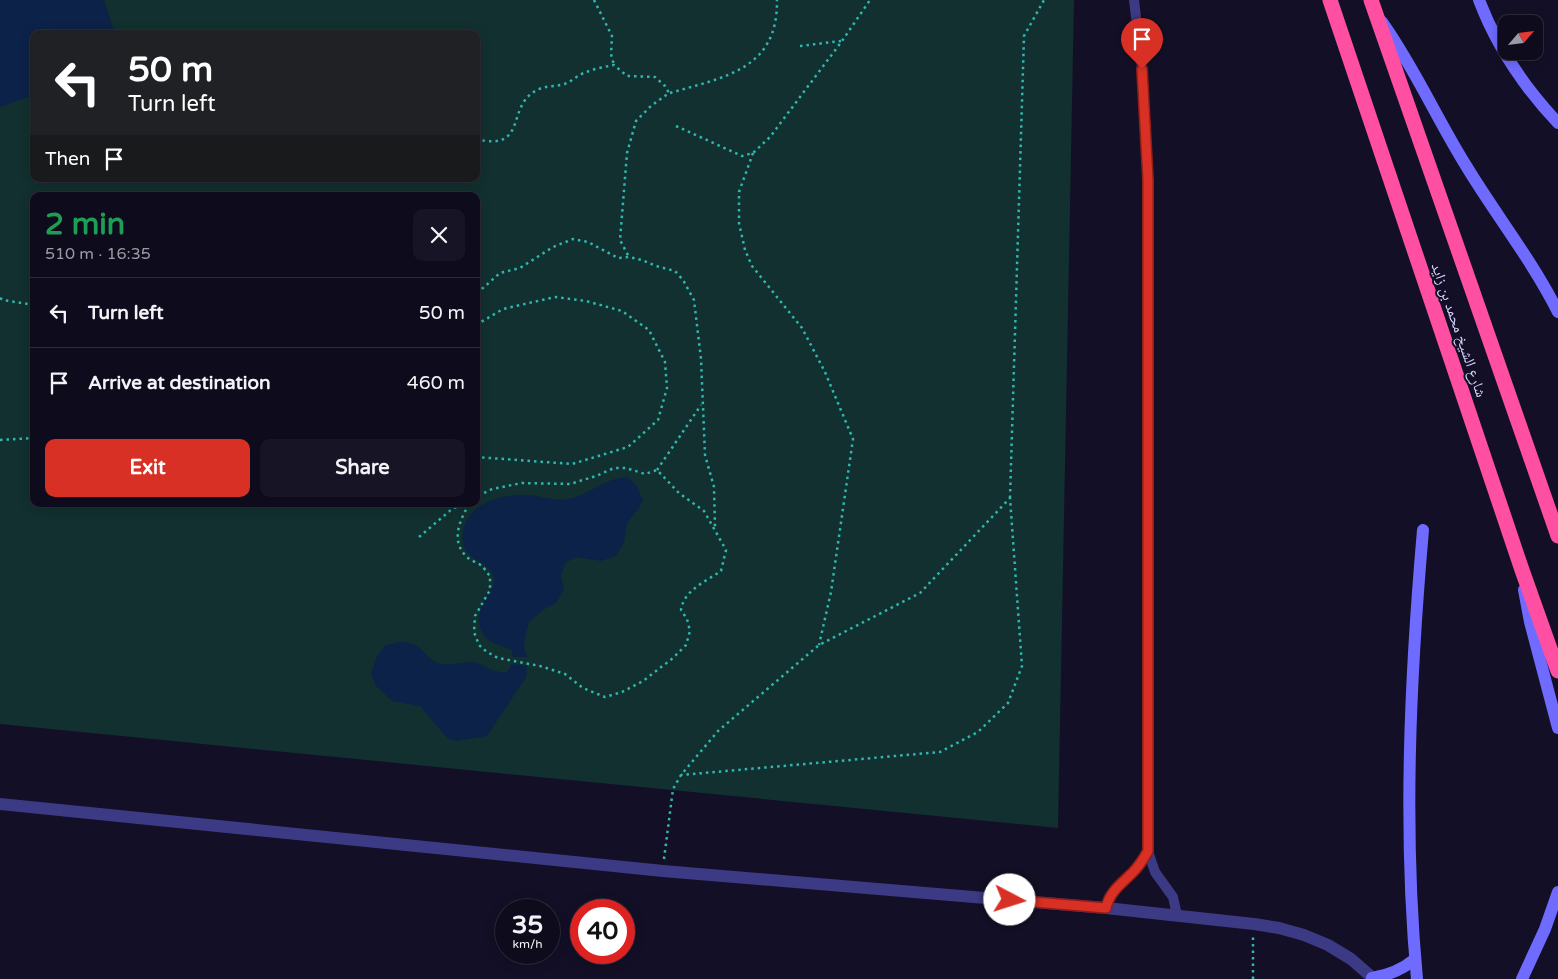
<!DOCTYPE html>
<meta charset="utf-8">
<style>
:root{--surface:#0e0b1c;--page:#171425;--text:#f1f3f6;--muted:#9b9ba3;--line:#2e2b3b;--accent:#d93025}
body{margin:0;font-family:"Varela Round","Noto Naskh Arabic",sans-serif;background:var(--page);color:var(--text);height:100vh;display:flex;flex-direction:column;font-size:19px;white-space:nowrap}
*{box-sizing:border-box;margin:0}
p{font-size:16px;color:var(--muted)}
.icon{flex:none;width:28px;height:28px;fill:none;stroke:currentColor;stroke-width:2;stroke-linecap:round;stroke-linejoin:round}
.map{position:relative;flex:1;overflow:hidden}
.side{position:absolute;left:30px;top:192px;width:450px;height:315px;display:flex;flex-direction:column;background:var(--surface);border-radius:10px;box-shadow:0 2px 12px #0003,0 0 0 1px var(--line)}
.side>*{flex:none}
.hud{position:absolute;left:30px;top:30px;width:450px;height:152px;border-radius:10px;box-shadow:0 2px 12px #0003,0 0 0 1px var(--line);background:#202124;color:#fff;overflow:hidden}
.needle{width:32px;rotate:62deg}
.tools{position:absolute;left:1498px;top:15px;display:grid;gap:10px}
.tools a{display:grid;place-items:center;width:45px;height:45px;border-radius:10px;background:var(--surface);box-shadow:0 2px 12px #0003,0 0 0 1px var(--line);font-size:25px}
.speed{position:absolute;left:495px;top:899px;display:flex;gap:10px;font-size:25px;font-weight:700;text-align:center}
.speed>*{display:grid;place-content:center;width:65px;height:65px;border-radius:50%;background:var(--surface);box-shadow:0 2px 12px #0003,0 0 0 1px var(--line);line-height:1}
.speed small{font-size:12px;font-weight:400}
.speed .limit{border:8px solid #d22;background:#fff;color:#111}
.pin{position:absolute;display:grid;place-items:center;width:42px;height:42px;color:#fff;margin:-51px -21px;border-radius:50% 50% 50% 0;rotate:-45deg;box-shadow:0 0 5px #0007}
.pin .icon{rotate:45deg}
.me{position:absolute;width:55px;margin:-28px;rotate:95deg;stroke-linejoin:round;filter:drop-shadow(0 0 4px #0008)}
.turn{display:flex;align-items:center;gap:18px;height:105px;padding:0 15px;font-size:22px}
.turn .icon{width:65px;height:65px;stroke-width:2.5}
.turn b{display:block;font-size:35px;line-height:42px}
.then{display:flex;align-items:center;height:48px;padding:0 15px;background:#0003;gap:10px;font-size:19px}
.round{display:grid;place-items:center;flex:none;width:52px;height:52px;border-radius:10px;background:var(--page)}
.head{display:flex;align-items:center;justify-content:space-between;height:85px;padding:0 15px}
h1{font-size:30px;font-weight:700;line-height:38px;color:#1e9e55}
.action{display:flex;gap:10px;margin-top:auto;padding:10px 15px}
.action a{flex:1;height:58px;border-radius:10px;background:var(--accent);color:#fff;font-size:20px;font-weight:700;line-height:58px;text-align:center}
.action a+a{background:var(--page);color:var(--text)}
ul{padding:0;list-style:none}
li{display:flex;align-items:center;gap:15px;height:70px;padding:0 15px;border-top:1px solid var(--line)}
li div{flex:1}
li b{display:block;font-size:19px}
li em{font-style:normal}
.map>svg:first-child{display:block}
.green{fill:#12302f;fill-rule:evenodd}
.water{fill:#0c2248}
.lines{fill:none;stroke-linecap:round;stroke-linejoin:round}
.path{stroke:#2fb8b0;stroke-width:2.5;stroke-dasharray:2.5 4;stroke-linecap:butt}
.minor{stroke:#3d3a85;stroke-width:10}
.tertiary{stroke:#3d3a85;stroke-width:12}
.secondary{stroke:#6f6bff;stroke-width:12}
.motorway{stroke:#ff4fa3;stroke-width:15}
.route-casing{stroke:#8d1f18;stroke-width:12}
.route{stroke:#d93025;stroke-width:9}
.labels{text-anchor:middle;stroke-width:4;stroke-linejoin:round;paint-order:stroke}
.street-label{font-size:15px;fill:#d9d4ff;stroke:#130f26}
</style>
<div class="map">
<svg width="1558" height="979" viewBox="0 0 1558 979">
<rect width="100%" height="100%" fill="#130f26"/>
<path class="green" d="M0 0H1074L1058 828 0 724ZM34 34H476V179H34ZM34 196H476V504H34Z"/>
<g class="water">
<path d="M0 0H104L115 33 117 34H34V95L0 107Z"/>
<path d="M627 477 636 485 643 500 639 508 627 523 624 542 616 556 601 561 576 557 565 563 561 576 564 589 556 603 546 608 530 621 525 636 524 649 528 657H513L512 650C506 647 500 646 494 643 477 636 476 616 484 601 487 595 493 589 494 582 495 561 465 562 463 543 458 506 499 493 529 495 540 496 552 500 563 500 582 498 595 486 612 480 616 479 622 478 627 477Z"/>
<path d="M399 642C425 642 420 655 438 663 448 667 460 662 470 662 482 662 485 668 495 671 499 672 503 672 507 672L512 664 527 666 526 677 487 736 456 741 447 738 420 706 392 701 376 686 371 674 377 656 386 645Z"/>
</g>
<g class="lines">
<g class="path">
<path d="M594 0 612 36 611 54 614 65"/>
<path d="M800 46 841 41"/>
<path d="M670 93C724 77 778 70 777 0"/>
<path d="M676 126 742 156 753 153 770 137 842 41 870 0"/>
<path d="M476 139C529 152 505 106 537 90 546 85 558 87 567 83 573 80 578 75 584 73 593 69 604 67 614 65L627 76 655 77 665 86 669 93 651 106 636 121 627 153 620 240 629 257"/>
<path d="M753 153 739 192V223L745 250 752 266 802 328 825 372 853 439 831 592 819 645"/>
<path d="M476 292 483 288 500 273 520 268 553 247 573 239 588 242 618 258 629 257 642 260 656 266 675 271 683 280 694 300 701 359 705 455 714 487 715 528"/>
<path d="M0 298 3 300 34 305"/>
<path d="M476 325 503 309 555 297 586 301 622 311 649 330 665 362 667 388 658 420 628 447 572 464 476 457"/>
<path d="M0 440 34 438"/>
<path d="M657 470 701 405"/>
<path d="M1010 498 1024 36 1044 0"/>
<path d="M469 504C459 522 450 542 468 558 472 561 478 563 482 566 485 569 487 573 490 576V590L475 616 474 632 479 645 487 652 498 658 540 666 565 674 583 688 605 697 622 692 643 681 673 658 686 645 690 631 687 619 681 610C684 590 705 582 721 571L726 550 704 511 679 493 657 470 645 474 626 468H614L596 476 570 484 522 483 492 489 476 497"/>
<path d="M419 537 452 509 463 504"/>
<path d="M664 859 673 789 681 775 718 731 819 645 920 593 1010 498 1022 666 1008 703 978 732 940 752 681 775"/>
<path d="M1253 979V935"/>
</g>
<g class="minor">
<path d="M1134 0 1142 69 1148 180V851L1155 872 1173 897 1177 915"/>
<path d="M1106 908C1110 890 1123 883 1134 871 1140 865 1144 858 1148 851"/>
</g>
<path class="tertiary" d="M0 804 663 871 1106 908 1254 924 1279 928 1304 935 1328 945 1351 959 1374 979"/>
<g class="secondary">
<path d="M1479 0C1496 45 1525 88 1558 123"/>
<path d="M1382 22C1414 67 1436 117 1465 164 1495 214 1532 260 1558 312"/>
<path d="M1524 590 1530 622 1558 728"/>
<path d="M1372 978C1389 975 1402 970 1415 959"/>
<path d="M1417 979C1403 830 1410 679 1423 530"/>
<path d="M1522 979 1545 929 1558 892"/>
</g>
<g class="motorway">
<path d="M1330 0 1522 570 1558 671"/>
<path d="M1371 0 1558 536"/>
</g>
</g>
<g class="lines">
<g class="route-casing">
<path id="route" d="M1010 900 1106 908C1110 890 1123 883 1134 871 1140 865 1144 858 1148 851V180L1142 69"/>
</g>
<use href="#route" class="route"/>
</g>
<g class="labels">
<g class="street-label">
<text transform="translate(1459 330) rotate(71)" y="5">شارع الشيخ محمد بن زايد</text>
</g>
</g>
</svg>
<div class="tools">
<a><svg class="needle" viewBox="-14 -14 28 28"><path d="M0-13l5 13h-10z" fill="#e53935"/><path d="M0 13l5-13h-10z" fill="#9b9ba3"/></svg></a>
</div>
<div class="speed"><div>35<small>km/h</small></div><div class="limit">40</div></div>
<div class="pin" style="left:1142px;top:69px;background:#d93025"><svg class="icon" aria-label="arrive" viewBox="0 0 24 24"><path d="M6 21V4h12l-3 4 3 4H6"/></svg></div>
<svg class="me" style="left:1010px;top:900px" viewBox="-20 -20 40 40"><circle r="19" fill="#fff"/><path d="M0-13L10 11 0 6-10 11z" fill="#d93025"/></svg>
<div class="hud">
<div class="turn"><svg class="icon" aria-label="left" viewBox="0 0 24 24"><path d="M17 20v-9H6M10 6l-5 5 5 5"/></svg><div><b>50 m</b>Turn left</div></div>
<div class="then">Then<svg class="icon" aria-label="arrive" viewBox="0 0 24 24"><path d="M6 21V4h12l-3 4 3 4H6"/></svg></div>
</div>
<section class="side">
<div class="head"><div><h1>2 min</h1><p>510 m · 16:35</p></div><a class="round"><svg class="icon" aria-label="close" viewBox="0 0 24 24"><path d="M6 6l12 12M18 6L6 18"/></svg></a></div>
<ul>
<li><svg class="icon" aria-label="left" viewBox="0 0 24 24"><path d="M17 20v-9H6M10 6l-5 5 5 5"/></svg><div><b>Turn left</b></div><em>50 m</em></li>
<li><svg class="icon" aria-label="arrive" viewBox="0 0 24 24"><path d="M6 21V4h12l-3 4 3 4H6"/></svg><div><b>Arrive at destination</b></div><em>460 m</em></li>
</ul>
<div class="action"><a>Exit</a><a>Share</a></div>
</section>
</div>
